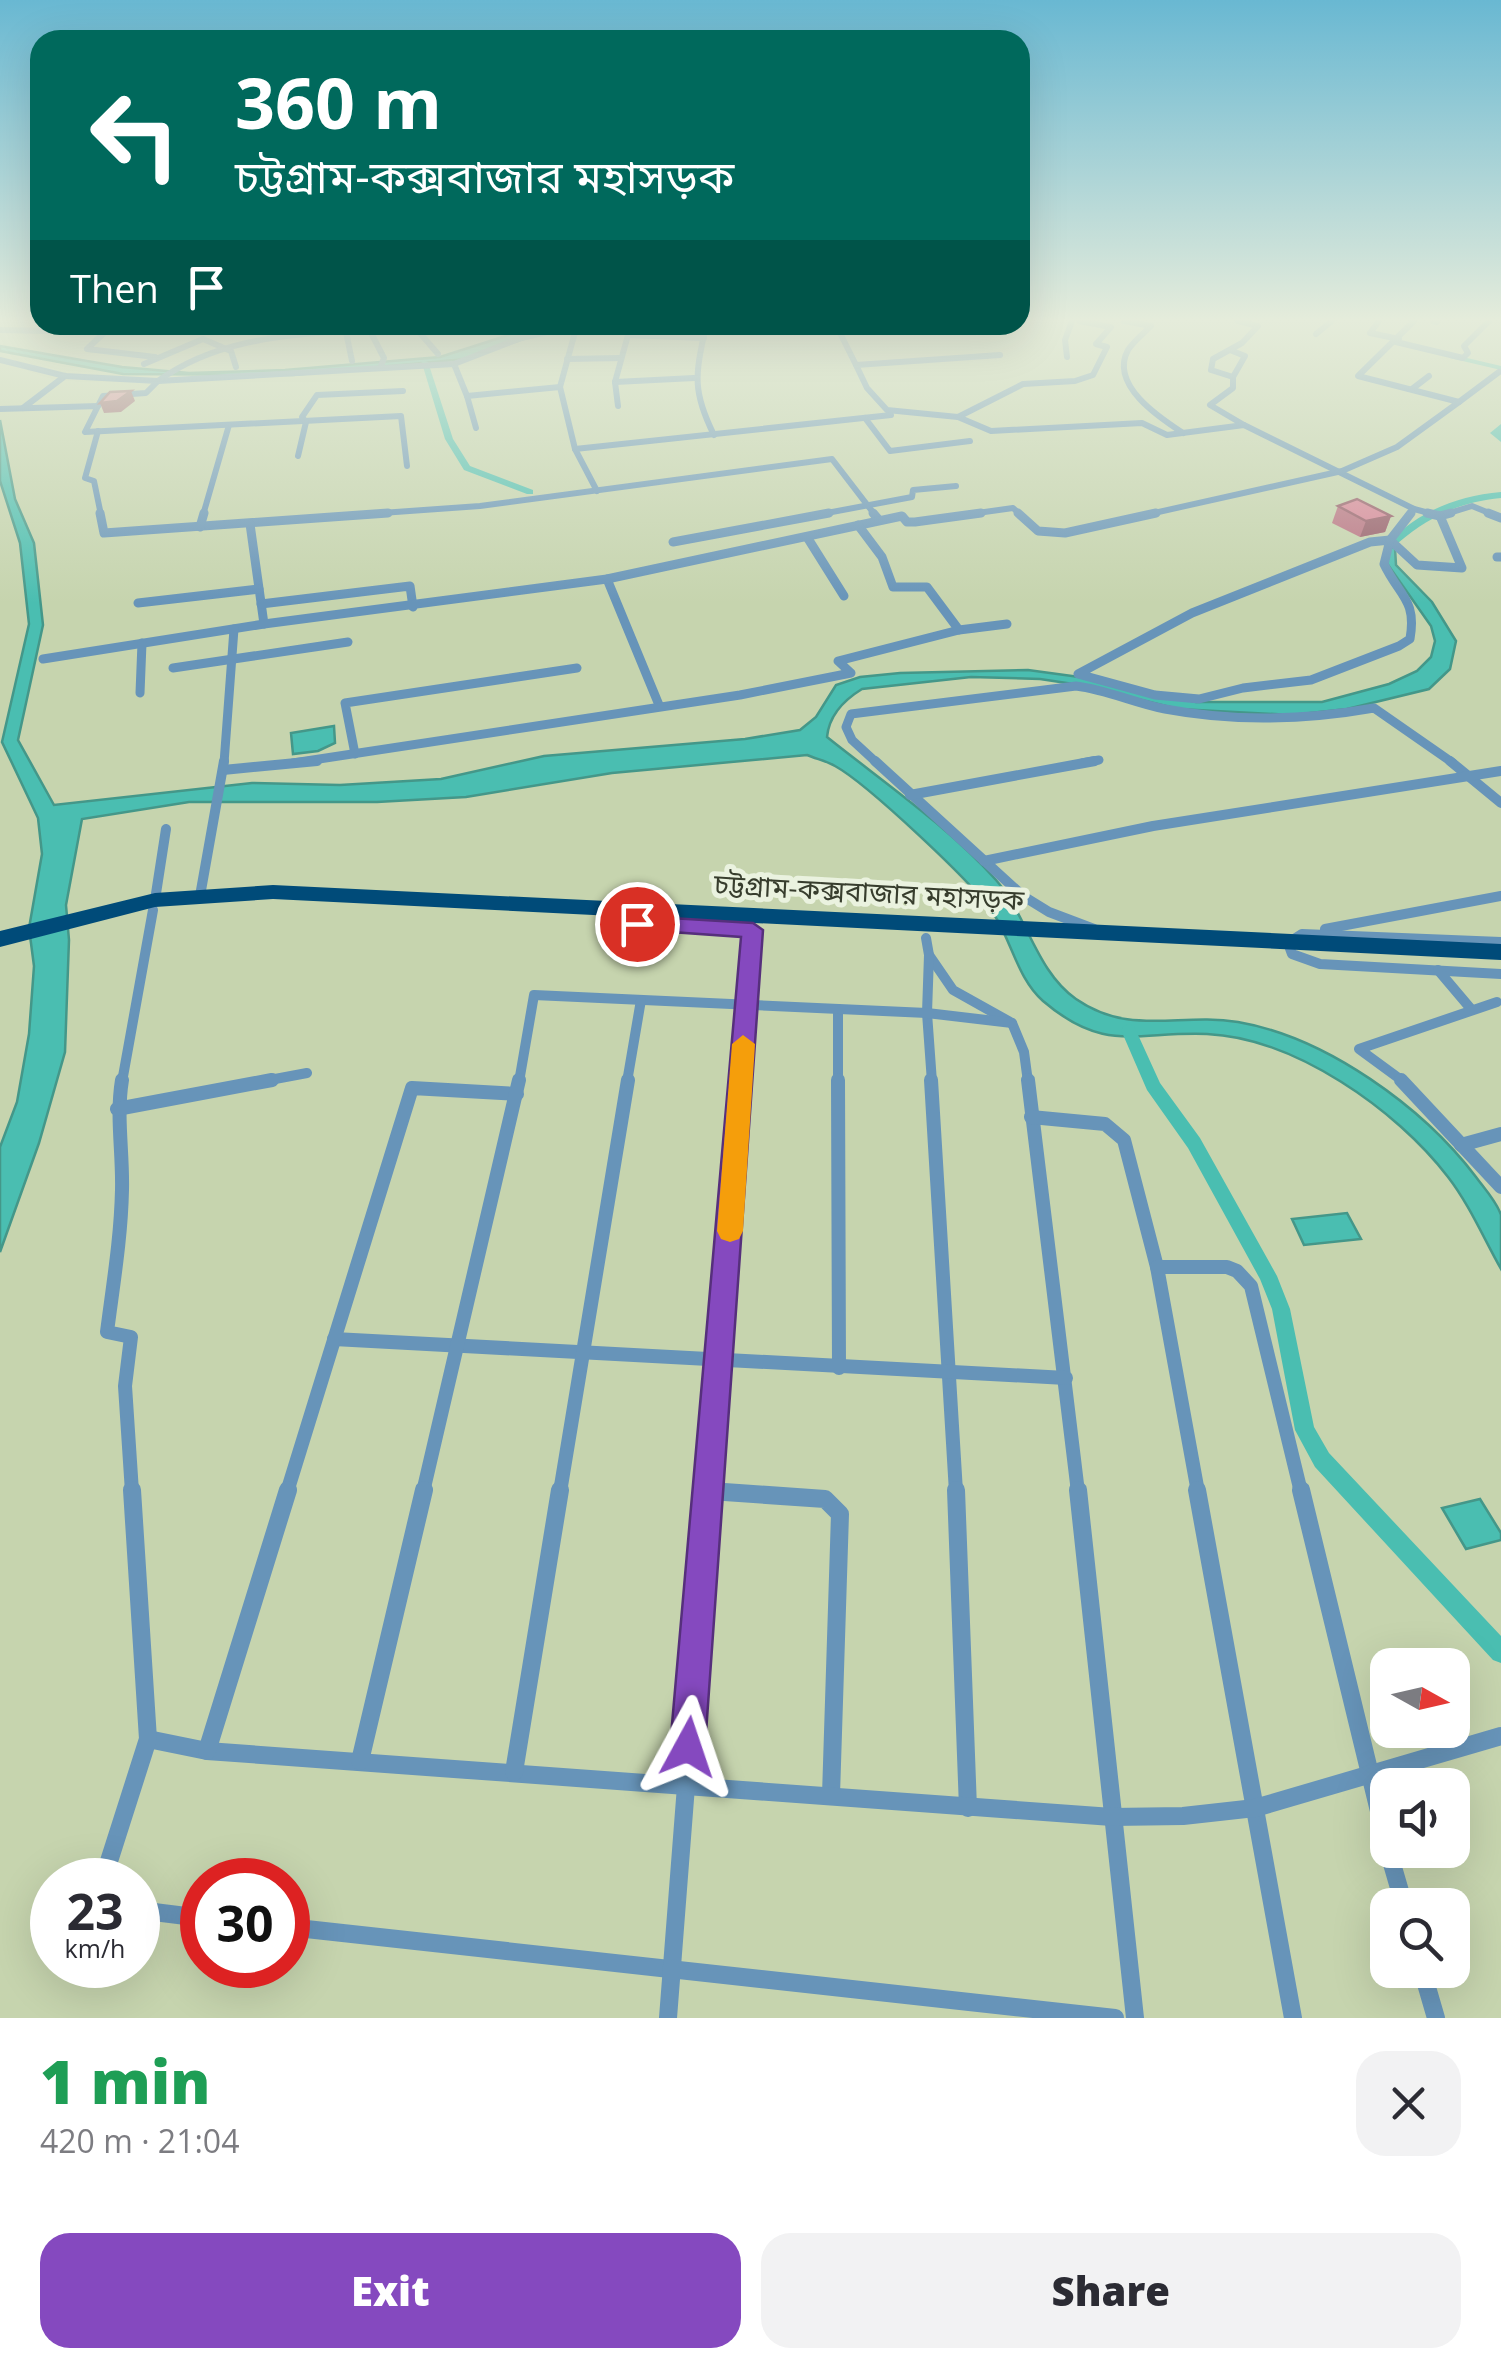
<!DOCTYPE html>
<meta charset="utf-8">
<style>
:root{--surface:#fff;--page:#f2f2f3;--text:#2b2b33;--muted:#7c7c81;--accent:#8549bf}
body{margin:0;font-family:"Open Sans","Noto Sans Bengali",sans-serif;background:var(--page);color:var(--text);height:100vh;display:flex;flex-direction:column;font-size:38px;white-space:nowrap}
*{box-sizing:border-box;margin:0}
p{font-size:32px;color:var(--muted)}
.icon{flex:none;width:55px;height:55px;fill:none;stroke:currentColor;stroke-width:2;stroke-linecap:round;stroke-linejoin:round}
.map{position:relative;height:2018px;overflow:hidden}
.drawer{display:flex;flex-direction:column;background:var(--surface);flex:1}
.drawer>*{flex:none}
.top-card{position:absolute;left:30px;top:30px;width:1000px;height:305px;border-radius:30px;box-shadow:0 10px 40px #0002;background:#00695c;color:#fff;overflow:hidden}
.needle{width:65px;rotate:98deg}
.controls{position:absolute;left:1370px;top:1648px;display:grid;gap:20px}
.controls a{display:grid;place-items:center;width:100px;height:100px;border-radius:20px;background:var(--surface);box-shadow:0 10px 40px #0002;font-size:50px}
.speed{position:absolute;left:30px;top:1858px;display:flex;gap:20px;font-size:50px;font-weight:700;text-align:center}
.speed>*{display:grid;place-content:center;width:130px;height:130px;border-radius:50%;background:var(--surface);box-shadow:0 10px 40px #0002;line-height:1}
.speed small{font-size:25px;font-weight:400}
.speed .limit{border:15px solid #d22;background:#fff;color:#111}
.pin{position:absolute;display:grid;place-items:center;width:85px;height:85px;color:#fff;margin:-42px;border:5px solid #fff;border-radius:50%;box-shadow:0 2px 10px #0007}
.me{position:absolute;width:110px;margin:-55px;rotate:5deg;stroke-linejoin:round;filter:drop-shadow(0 0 8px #0008)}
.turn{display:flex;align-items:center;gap:35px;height:210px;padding:0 40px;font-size:45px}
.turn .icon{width:130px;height:130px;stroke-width:2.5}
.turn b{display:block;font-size:70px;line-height:85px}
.then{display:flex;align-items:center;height:95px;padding:0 40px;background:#0003;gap:20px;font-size:38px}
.round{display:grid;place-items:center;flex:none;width:105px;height:105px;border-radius:30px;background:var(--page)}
.summary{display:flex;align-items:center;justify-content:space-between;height:170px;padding:0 40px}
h1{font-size:60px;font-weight:800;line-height:75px;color:#1e9e55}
.primary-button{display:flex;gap:20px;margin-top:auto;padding:20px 40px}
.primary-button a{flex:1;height:115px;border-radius:30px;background:var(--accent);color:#fff;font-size:40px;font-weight:800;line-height:115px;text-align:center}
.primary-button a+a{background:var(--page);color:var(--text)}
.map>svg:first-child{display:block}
.water{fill:#4abeb1;stroke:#449789;stroke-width:2.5}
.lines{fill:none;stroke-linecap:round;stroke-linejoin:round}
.canal{fill:#4abeb1;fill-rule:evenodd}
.street-far4{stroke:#6794b9;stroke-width:6}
.street-far3{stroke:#6794b9;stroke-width:9}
.street-far2{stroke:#6794b9;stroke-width:10}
.street-far1{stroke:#6794b9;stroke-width:14}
.street{stroke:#6794b9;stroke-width:18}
.highway{fill:#004b79;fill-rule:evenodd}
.wall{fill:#ba7283}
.shaded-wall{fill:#975c6a}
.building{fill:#d88498;stroke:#975c6a;stroke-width:2.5}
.route{fill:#8549bf;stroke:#562f7c;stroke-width:2.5}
.slow{fill:#f59e0b}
.labels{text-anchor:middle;stroke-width:10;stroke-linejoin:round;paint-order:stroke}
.street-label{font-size:28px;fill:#373d2d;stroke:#eaf2df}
</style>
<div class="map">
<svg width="1501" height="2018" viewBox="0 0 1501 2018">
<rect width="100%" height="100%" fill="#c6d4ae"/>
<g class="water">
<path d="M540 325H565L465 359 293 375 123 374 0 351V346L122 367 189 373 285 370 440 357Z"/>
<path d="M0 420 15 499 34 543 43 625 18 740 54 805 252 783 340 785 441 779 544 756 745 739 800 730 816 717 836 685 860 677 900 673 1028 670 1094 679 1196 702H1322L1389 684 1417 671 1431 657 1435 641 1431 626 1386 562 1390 546 1395 548 1396 565 1432 602 1456 641 1450 669 1429 689 1347 709 1292 715 1178 709 1080 685 1040 679 971 677 862 689C844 700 829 716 827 737 882 781 949 827 996 880 1027 915 1036 971 1076 999 1131 1037 1179 1012 1238 1022 1326 1037 1423 1107 1476 1177 1484 1188 1497 1202 1501 1215 1501 1231 1501 1253 1501 1269 1484 1239 1469 1204 1448 1177 1396 1109 1294 1038 1207 1034 1137 1031 1105 1054 1043 1001 1018 979 1012 943 995 916 977 886 866 783 835 766 827 761 816 759 807 755L612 773 466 797 377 802H189L82 819 66 905 69 940 65 1052 39 1143 0 1252V1147L17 1102 29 1034 34 966 29 928 42 854 38 818 2 742 29 624 20 543 0 481Z"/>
<path d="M334 726 335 743 318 751 293 754 291 733Z"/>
<path d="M1347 1213 1361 1239 1304 1245 1292 1219Z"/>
<path d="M1480 1499 1501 1533V1540L1466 1549 1442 1508Z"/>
</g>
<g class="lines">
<g class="canal">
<path d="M1450 354 1501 366V370L1450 358Z"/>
<path d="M421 360 428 362 453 439 470 466 533 490V494H527L464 470 445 439Z"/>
<path d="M1501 424V442L1490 433Z"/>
<path d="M1501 492V498C1460 502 1430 516 1398 543L1390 541C1421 510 1458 496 1501 492Z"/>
<path d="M1129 1024 1134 1026 1160 1083 1200 1138 1277 1276 1290 1309 1314 1427 1329 1453 1501 1636V1663L1493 1660 1315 1467 1295 1430 1272 1309 1260 1279 1188 1148 1147 1090 1121 1030 1124 1026Z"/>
</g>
<g class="street-far4">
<path d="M1124 321 1151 326C1144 333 1133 342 1128 350 1109 385 1160 418 1183 433"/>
<path d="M1379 321 1370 333 1399 339"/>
<path d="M1433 321 1437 322"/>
<path d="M413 325 438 354"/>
<path d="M577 325 560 387 575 449 597 491"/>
<path d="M706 325C696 373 691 389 714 435"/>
<path d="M836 325 856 365"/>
<path d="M369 329 384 358 381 366"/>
<path d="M0 330 105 332 188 325"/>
<path d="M105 332 87 349 155 357"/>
<path d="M346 332 352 361"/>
<path d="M1316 334 1332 321"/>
<path d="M1396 342 1463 358 1468 353 1464 346 1489 321"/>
<path d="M1230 350 1245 356 1233 377V388L1210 405 1244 425"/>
<path d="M1000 355 856 365 867 388 887 410 958 417 1023 384 1075 381 1093 375 1107 347 1096 344 1111 327 1079 321"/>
<path d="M1067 357 1065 340 1072 321"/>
<path d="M567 359 620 358"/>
<path d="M0 360 65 376 158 381 146 393 103 396 98 406"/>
<path d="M144 364 203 339 231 351 236 367"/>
<path d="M454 364 467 396"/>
<path d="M1233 377 1211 370 1213 359 1242 343 1258 326 1238 321"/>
<path d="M158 381 454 364 521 338 578 325"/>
<path d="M158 381C229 330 314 336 397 325"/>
<path d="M615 382 694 378"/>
<path d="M1412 389 1429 376"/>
<path d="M1459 402 1499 372"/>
<path d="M618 406 615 382 628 335 704 338"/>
<path d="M23 408 65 376"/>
<path d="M0 409 98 406 85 432 401 416 407 466"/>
<path d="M958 417 991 431 1142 423 1167 435 1244 425 1414 509 1437 515"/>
<path d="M865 418 890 451 970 441"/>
<path d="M476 428 467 396 560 387"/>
<path d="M98 431 85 478 94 481 101 515"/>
<path d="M575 449 891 415"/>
<path d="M298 456 306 422 302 417 317 395 403 391"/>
<path d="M203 515 229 425"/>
<path d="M353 515 480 506 832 459 875 515"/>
<path d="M816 515 912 497 913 490 956 486"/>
<path d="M963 515 1013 508 1021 515"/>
<path d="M1145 515 1342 471 1397 447 1459 402 1358 376 1414 321"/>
<path d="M1409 515 1414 509"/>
<path d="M1443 515 1472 506 1494 515"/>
</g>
<g class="street-far3">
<path d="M100 513 104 533 388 513"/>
<path d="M873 513 879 520"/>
<path d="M1018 513 1038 531 1065 533 1156 513"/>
<path d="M1427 513 1440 516 1451 513"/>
<path d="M1488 513 1501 518"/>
<path d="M250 524 264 624"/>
<path d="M200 527 204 513"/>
<path d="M807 537 844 596"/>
<path d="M1390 540 1417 565 1462 568 1440 516"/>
<path d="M1390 540 1384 564C1399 596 1417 599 1410 639L1399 646 1311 680 1243 688 1199 699 1155 695 1078 674 1192 613 1370 542Z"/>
<path d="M1390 540 1411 513"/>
<path d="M673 542 829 513"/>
<path d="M1497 557H1501"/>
<path d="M607 579 659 705"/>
<path d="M138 603 259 589"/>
<path d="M261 604 410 586 413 607"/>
<path d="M959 630 1007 624"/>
<path d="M43 659 264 624 607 579 902 516 907 522H915L981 513"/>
<path d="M173 668 348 642"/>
<path d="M140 693 142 643"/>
<path d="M355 754 345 703 577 668"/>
<path d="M224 763 234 629"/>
<path d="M293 763 740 695 851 673 838 661 959 630 927 587H893L882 557 858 525"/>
<path d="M877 763 852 740 846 727 851 714 1076 686C1108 690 1134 703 1165 709 1234 722 1306 720 1374 708L1453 763"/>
<path d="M1082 763 1099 760"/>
</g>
<g class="street-far2">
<path d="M875 761 1023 896 1049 912 1094 929"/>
<path d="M1450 761 1501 803"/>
<path d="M223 770 317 761"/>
<path d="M910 795 1095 761"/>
<path d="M984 861 1153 826 1501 771"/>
<path d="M200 896 224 761"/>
<path d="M155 900 166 829"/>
<path d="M1325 929 1501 896"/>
<path d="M926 938 929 955 953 990 1012 1023 1024 1052 1028 1082"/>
<path d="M1501 942 1302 934 1288 943 1292 954 1320 964 1501 974"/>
<path d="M929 955 927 1013 932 1082"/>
<path d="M1438 970 1471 1009"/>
<path d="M838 1009V1082"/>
<path d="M122 1082 153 910"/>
<path d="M259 1082 307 1073"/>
<path d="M519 1082 534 995 927 1013 1012 1023"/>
<path d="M627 1082 641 1000"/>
<path d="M741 1082 753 930"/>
<path d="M1404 1082 1359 1049 1497 1002"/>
</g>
<g class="street-far1">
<path d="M122 1080C116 1117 123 1152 122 1190 121 1238 113 1285 107 1332L131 1337 125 1386 132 1492"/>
<path d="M838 1080 839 1368"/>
<path d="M931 1080 956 1492"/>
<path d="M1028 1080 1078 1492"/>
<path d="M1401 1080 1501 1187"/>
<path d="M117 1109 272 1080"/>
<path d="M1031 1117 1105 1124 1124 1140 1157 1267 1198 1492"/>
<path d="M1461 1145 1501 1134"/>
<path d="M1157 1267H1227L1237 1271 1251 1286 1301 1492"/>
<path d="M334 1339 1066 1378"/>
<path d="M710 1491 727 1492"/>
<path d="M287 1492 412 1088 517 1094"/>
<path d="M423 1492 519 1080"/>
<path d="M560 1492 628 1080"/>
<path d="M709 1492 741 1080"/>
</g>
<g class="street">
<path d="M956 1490 968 1808"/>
<path d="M1078 1490 1135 2018"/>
<path d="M1197 1490 1293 2018"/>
<path d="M1301 1490 1388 1848"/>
<path d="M710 1491 825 1499 840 1514 831 1795"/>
<path d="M148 1739 207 1751 1112 1817 1183 1816 1255 1808 1501 1736"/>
<path d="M207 1751 288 1490"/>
<path d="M360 1761 424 1490"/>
<path d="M514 1772 560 1490"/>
<path d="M1388 1850 1404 1905"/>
<path d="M103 1880 148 1739 132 1490"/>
<path d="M138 1910 202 1918"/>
<path d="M288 1927 1115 2018"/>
<path d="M1422 1970 1436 2018"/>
<path d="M668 2018 709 1490"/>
</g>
<path class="highway" d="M273 885 1501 944V960L273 899 155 907 0 947V931L155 893Z"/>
</g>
<path class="wall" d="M1338 506 1391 516 1385 532 1360 537 1332 523Z"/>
<g class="shaded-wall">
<path d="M131 391 135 401 121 412 104 413 100 403Z"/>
<path d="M1391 516 1385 532 1360 537 1366 521Z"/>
</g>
<g class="building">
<path d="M131 391 117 401 100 403 110 392Z"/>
<path d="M1357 499 1391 516 1366 521 1338 506Z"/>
</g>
<linearGradient id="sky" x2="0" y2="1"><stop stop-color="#69b8d2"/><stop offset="0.53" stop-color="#e5ecdb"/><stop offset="1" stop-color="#e5ecdb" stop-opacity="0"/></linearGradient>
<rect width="1501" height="603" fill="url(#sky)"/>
<path class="route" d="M637 916 753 923 763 930 705 1747 700 1760 688 1765 675 1760 670 1747 741 937 629 929 626 924Z"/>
<path class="slow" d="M743 1035 755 1044 743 1231 739 1239 730 1242 721 1239 717 1231 732 1044Z"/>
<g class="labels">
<g class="street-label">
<text transform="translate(869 892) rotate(3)" y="10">চট্টগ্রাম-কক্সবাজার মহাসড়ক</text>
</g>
</g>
</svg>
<div class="controls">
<a><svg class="needle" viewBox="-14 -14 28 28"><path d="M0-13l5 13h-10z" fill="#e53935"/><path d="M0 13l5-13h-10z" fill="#7c7c81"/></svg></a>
<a><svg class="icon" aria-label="sound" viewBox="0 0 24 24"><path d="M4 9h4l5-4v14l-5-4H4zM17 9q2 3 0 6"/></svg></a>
<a><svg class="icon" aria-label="search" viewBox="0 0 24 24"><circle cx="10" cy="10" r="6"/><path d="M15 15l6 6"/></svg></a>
</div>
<div class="speed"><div>23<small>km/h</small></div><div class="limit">30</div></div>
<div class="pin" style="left:637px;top:924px;background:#d93025"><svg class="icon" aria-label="arrive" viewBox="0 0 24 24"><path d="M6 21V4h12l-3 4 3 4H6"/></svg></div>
<svg class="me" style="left:688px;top:1747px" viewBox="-20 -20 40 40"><path d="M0-17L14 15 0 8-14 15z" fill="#8549bf" stroke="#fff" stroke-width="4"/></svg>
<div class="top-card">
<div class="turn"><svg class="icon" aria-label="left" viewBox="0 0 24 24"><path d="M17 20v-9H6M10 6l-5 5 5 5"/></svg><div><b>360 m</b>চট্টগ্রাম-কক্সবাজার মহাসড়ক</div></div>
<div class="then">Then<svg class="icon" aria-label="arrive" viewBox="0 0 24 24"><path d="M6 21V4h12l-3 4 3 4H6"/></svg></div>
</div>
</div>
<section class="drawer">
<div class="summary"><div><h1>1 min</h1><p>420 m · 21:04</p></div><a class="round"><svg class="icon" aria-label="close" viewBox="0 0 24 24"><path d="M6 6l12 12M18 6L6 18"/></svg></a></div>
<div class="primary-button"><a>Exit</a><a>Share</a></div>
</section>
